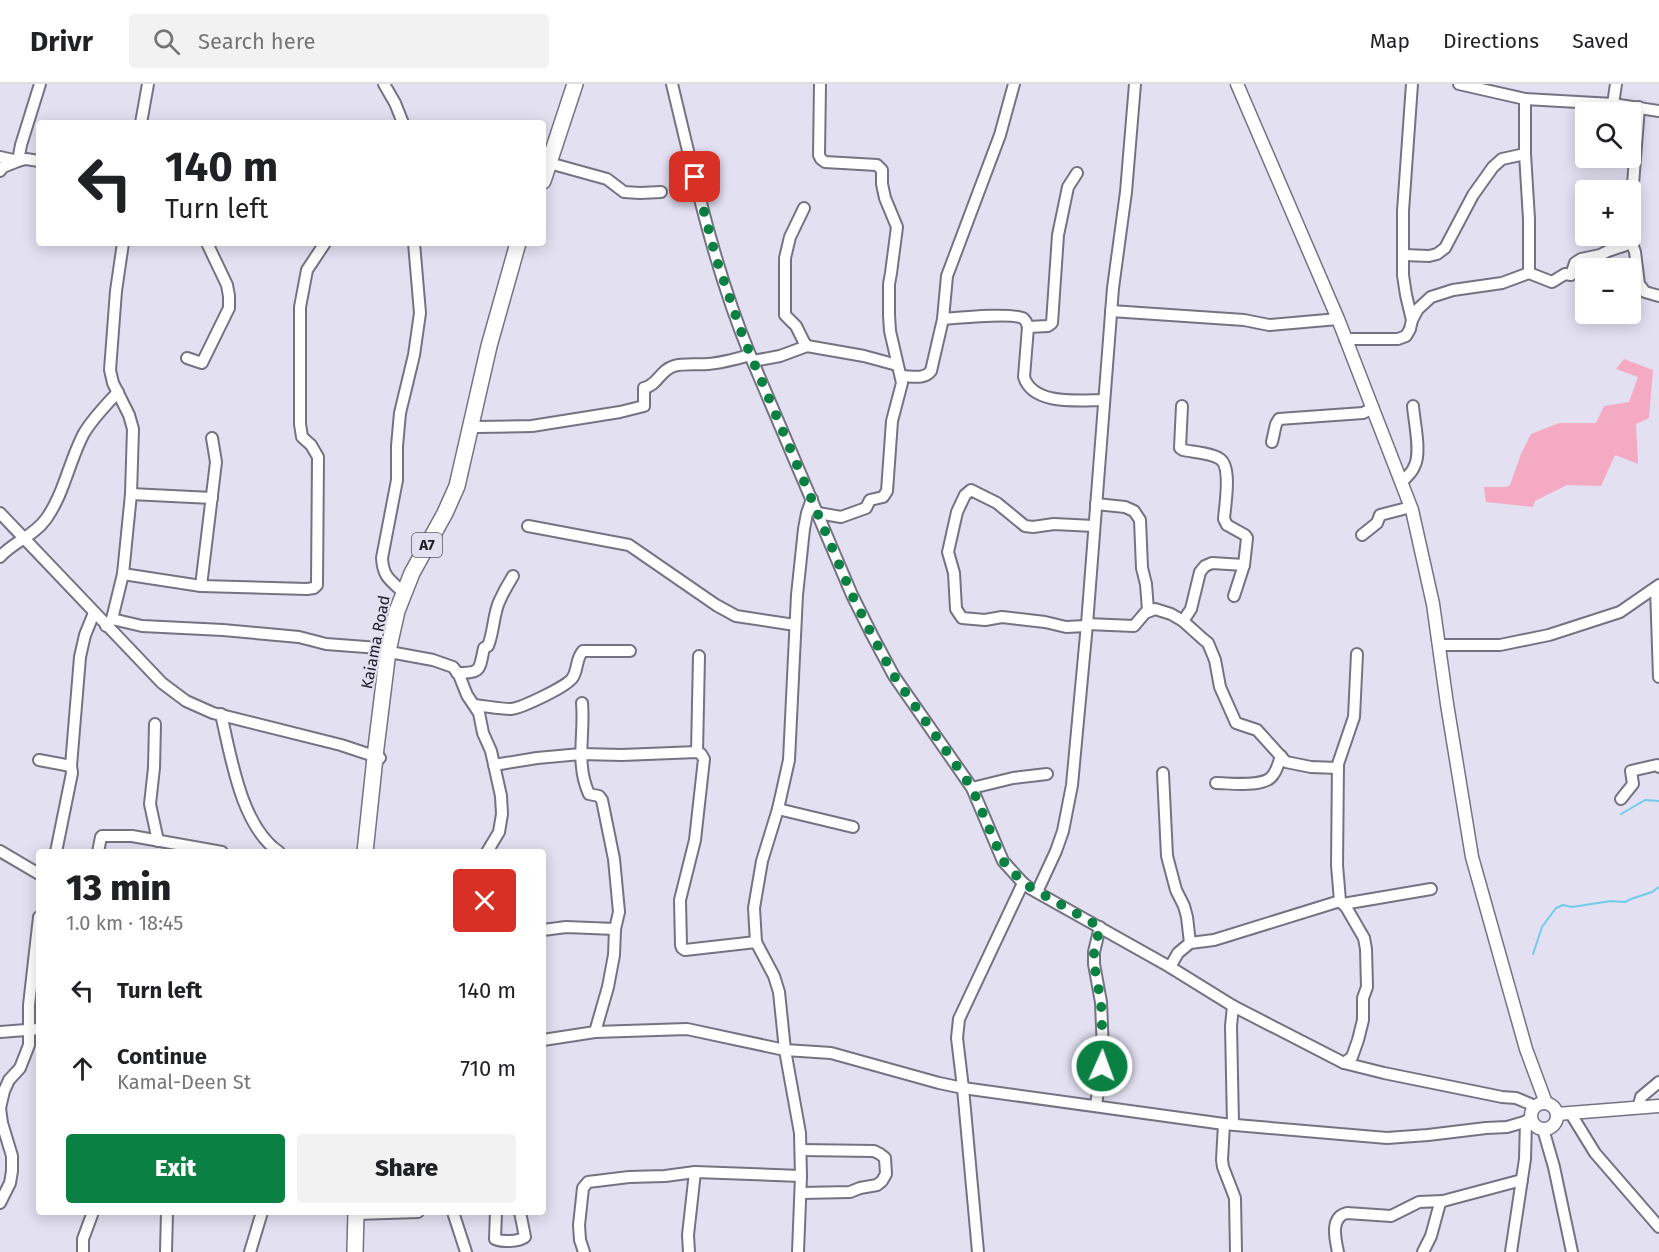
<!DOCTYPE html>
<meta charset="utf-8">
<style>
:root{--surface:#fff;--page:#f2f2f2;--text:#202124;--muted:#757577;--line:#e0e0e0;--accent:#0b8043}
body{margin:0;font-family:"Fira Sans",sans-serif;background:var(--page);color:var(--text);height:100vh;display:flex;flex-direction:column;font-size:22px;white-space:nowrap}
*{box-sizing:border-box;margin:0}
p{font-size:20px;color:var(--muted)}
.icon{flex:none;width:33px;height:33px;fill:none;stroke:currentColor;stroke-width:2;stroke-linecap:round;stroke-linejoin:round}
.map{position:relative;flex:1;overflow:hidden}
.drawer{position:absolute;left:36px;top:765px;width:510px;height:366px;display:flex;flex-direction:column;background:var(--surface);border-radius:6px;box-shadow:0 3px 15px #0003}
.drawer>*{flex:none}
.guide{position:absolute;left:36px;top:36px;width:510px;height:126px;border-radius:6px;box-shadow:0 3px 15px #0003;background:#fff;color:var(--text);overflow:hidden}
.fabs{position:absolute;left:1575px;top:18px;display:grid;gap:12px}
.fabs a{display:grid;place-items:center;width:66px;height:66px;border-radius:6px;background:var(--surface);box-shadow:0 3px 15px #0003;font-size:30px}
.pin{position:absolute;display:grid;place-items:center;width:51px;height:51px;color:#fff;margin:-26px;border-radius:12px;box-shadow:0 3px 9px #0006}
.me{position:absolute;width:66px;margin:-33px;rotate:2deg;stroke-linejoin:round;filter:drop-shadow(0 0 4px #0008)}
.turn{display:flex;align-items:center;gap:21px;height:126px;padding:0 30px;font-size:27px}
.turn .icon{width:78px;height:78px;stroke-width:2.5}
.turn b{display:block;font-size:42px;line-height:51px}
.round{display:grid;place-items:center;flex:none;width:63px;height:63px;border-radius:6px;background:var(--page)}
.headline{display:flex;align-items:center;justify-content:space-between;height:102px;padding:0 30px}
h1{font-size:36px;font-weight:800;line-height:45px}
.action{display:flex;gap:12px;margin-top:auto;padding:12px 30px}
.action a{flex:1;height:69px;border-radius:6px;background:var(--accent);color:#fff;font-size:24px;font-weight:800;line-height:69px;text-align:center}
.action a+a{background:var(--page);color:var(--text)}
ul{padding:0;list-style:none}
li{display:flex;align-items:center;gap:18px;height:78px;padding:0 30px}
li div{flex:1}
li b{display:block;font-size:22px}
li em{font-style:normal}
header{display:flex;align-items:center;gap:36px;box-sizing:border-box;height:84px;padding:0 30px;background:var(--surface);border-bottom:2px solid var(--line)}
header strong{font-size:28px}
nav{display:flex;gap:33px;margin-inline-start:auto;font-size:21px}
.search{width:420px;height:54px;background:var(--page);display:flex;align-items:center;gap:15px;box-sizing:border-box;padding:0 21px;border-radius:6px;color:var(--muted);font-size:22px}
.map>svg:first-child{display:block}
.green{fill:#f4aac2}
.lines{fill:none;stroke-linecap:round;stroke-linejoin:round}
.stream{stroke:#71cbec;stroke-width:2}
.minor-casing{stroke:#757382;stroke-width:14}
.major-casing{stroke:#757382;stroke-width:15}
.highway-casing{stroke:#757382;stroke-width:18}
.minor{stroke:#fff;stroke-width:10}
.major{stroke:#fff;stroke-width:12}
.highway{stroke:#fff;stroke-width:15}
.route{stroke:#0b8043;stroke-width:10;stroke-dasharray:0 18}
.labels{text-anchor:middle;stroke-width:4.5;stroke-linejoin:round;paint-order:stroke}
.shield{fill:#e2e0f1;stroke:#5a5a63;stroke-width:1.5}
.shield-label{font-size:15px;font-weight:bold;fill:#202026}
.street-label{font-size:16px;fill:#202026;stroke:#e2e0f1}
</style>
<header>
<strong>Drivr</strong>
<div class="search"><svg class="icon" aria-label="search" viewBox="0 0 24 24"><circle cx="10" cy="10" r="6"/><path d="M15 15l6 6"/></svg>Search here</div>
<nav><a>Map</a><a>Directions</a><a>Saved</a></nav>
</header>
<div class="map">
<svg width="1659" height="1168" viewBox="0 0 1659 1168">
<rect width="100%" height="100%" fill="#e2e0f1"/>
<path class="green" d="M1624 275 1653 286 1649 334 1636 340 1638 380 1615 371 1601 402 1567 401 1535 417 1533 423 1486 418 1484 403H1506L1510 401 1521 370 1531 350 1559 339H1596L1604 322 1629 318 1638 293 1616 285Z"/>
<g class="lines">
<g class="stream">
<path d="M1621 730 1645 716 1659 717"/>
<path d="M1533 870 1542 843 1556 824 1563 821 1572 823 1611 817 1625 818 1631 815 1652 808 1659 803"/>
</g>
<g class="minor-casing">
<g id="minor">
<path d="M384 0 395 19 403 39"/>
<path d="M672 0C694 91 714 184 750 271L852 511 872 551 894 592 972 704 1003 777 1023 799 1031 805 1170 883 1233 922 1344 979 1384 989 1502 1013 1516 1014 1535 1022"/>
<path d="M1459 0 1525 15 1613 20 1659 27"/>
<path d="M1525 15V70L1529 135V189"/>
<path d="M1613 20 1616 0"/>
<path d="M141 39 148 0"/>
<path d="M0 73 18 77 26 75 39 77"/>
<path d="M549 79 607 95 624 108 640 109 661 108"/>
<path d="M0 87 3 83 18 77 21 61 40 0"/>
<path d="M804 124 790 153 785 174V231L796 242 804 258 807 262 864 272 897 281"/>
<path d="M1630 139 1639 23"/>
<path d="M1629 152 1635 168 1639 200 1645 208 1659 212"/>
<path d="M1404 171 1429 172 1437 170 1445 164 1473 111 1493 83 1502 75 1525 70"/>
<path d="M1111 227 1244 236 1269 241 1338 235"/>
<path d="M943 235C956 234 1015 228 1024 235 1027 238 1027 240 1028 243L1024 293C1033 322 1080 316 1104 316"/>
<path d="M1412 236 1418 225 1431 213 1453 206 1502 199 1529 189 1552 198 1565 190 1571 191 1575 179 1581 175 1600 171 1608 167 1632 159"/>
<path d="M1028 243 1048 242 1052 239 1058 151 1068 103 1077 89"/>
<path d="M1345 255H1398L1406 252 1410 245 1412 236 1406 211 1403 191V127L1412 0"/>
<path d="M187 274 202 279 229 224V212L227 201 207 159"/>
<path d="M753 277 780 272 807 262"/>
<path d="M901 292C911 292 924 296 931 287L943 235 947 192 1000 51 1014 0"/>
<path d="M1182 322 1180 364 1183 366C1193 368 1212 369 1220 375 1232 383 1225 421 1224 435L1227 441 1245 451 1247 454 1244 481 1234 512"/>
<path d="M477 343 532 342 620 328 644 322V304C658 301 660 286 674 282 685 279 697 281 708 280 722 279 736 275 750 271"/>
<path d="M1272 358 1276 340 1279 335 1363 329 1373 324"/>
<path d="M1402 398C1406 393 1412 389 1414 383 1422 370 1414 337 1413 322"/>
<path d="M131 410 212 414"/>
<path d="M1096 420 1125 423 1134 427 1140 436 1142 484 1146 500 1148 526"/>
<path d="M0 429 162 599 186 617 213 629 341 661 380 674"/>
<path d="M818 429 841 433 866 424 870 416 883 413 887 407 892 337 902 299 890 247 889 231V200L891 189 897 143 885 114 882 100V86L877 81 825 78 821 75 819 71 820 0"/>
<path d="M528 442 629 461 716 521 736 532 795 541"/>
<path d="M1362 451 1377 439 1380 431 1411 423"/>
<path d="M0 473C13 458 34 452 46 435 64 410 69 378 83 351 91 336 107 320 118 308"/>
<path d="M123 490 201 502 307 505 314 504 317 501 318 373 311 361 302 353 300 340V223L307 186 325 159"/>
<path d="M201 502 216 378 212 354"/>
<path d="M1656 504 1659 593"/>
<path d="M403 508C390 496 383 493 382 474L397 396V362L400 329 414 271 420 229 414 159"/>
<path d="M112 535 142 542 223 546 299 553 326 560 379 564 388 567"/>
<path d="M1183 537 1191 525 1200 488 1205 482 1212 479 1244 481"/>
<path d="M1087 540 1134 542 1145 529 1155 525 1171 530 1183 537 1203 555 1208 559 1215 576 1220 603 1236 639 1257 646 1286 678 1311 683 1338 684"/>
<path d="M106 542 112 535 123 490 131 410 133 345 129 331 113 299 110 286 116 207 123 159"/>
<path d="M1086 542 1066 543 1045 538 1002 533 985 536 962 534 956 525 954 489 948 468 957 428 965 411 971 406 997 419 1025 442 1033 443 1054 440 1094 442"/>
<path d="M1439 561H1500L1549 551 1620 528 1659 501"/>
<path d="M395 569 433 576 453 583 459 591 467 611 479 629 483 649 491 667 501 712 502 730 499 748 487 768"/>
<path d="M457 589C482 589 479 586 484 564L488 562C494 547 493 532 499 518 503 509 508 500 513 492"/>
<path d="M582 619C585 650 575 679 589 710L599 712 602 716 614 775 619 828 615 845 614 871 608 903 595 948"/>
<path d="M474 621C486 622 499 625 511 625 521 624 569 602 573 593 578 585 576 574 583 567H630"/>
<path d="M221 630C231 673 241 742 279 768"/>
<path d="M155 640 154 684 150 720 158 757"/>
<path d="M697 668 699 572"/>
<path d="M39 676 71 682"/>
<path d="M494 681 537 674 581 670 622 671 697 668 701 670 704 675 695 756 680 816 681 861 682 864 685 866 756 858"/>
<path d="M1163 689 1167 772 1176 806 1184 822 1187 833 1190 859"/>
<path d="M1216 699C1230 699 1265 704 1273 691 1277 686 1279 678 1281 672"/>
<path d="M972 704 1013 694 1047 690"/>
<path d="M1621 715 1633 700 1631 687 1657 681 1659 683"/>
<path d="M778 725 853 743"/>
<path d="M0 767 39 790"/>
<path d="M56 768 72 689 71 682 80 573 85 551 94 529"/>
<path d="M98 768 101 753 102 752H132L222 768"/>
<path d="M1037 808 1056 767 1063 747 1072 701 1087 540 1113 204 1126 108 1135 0"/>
<path d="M1343 820 1431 805"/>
<path d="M543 846 566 843 615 845"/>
<path d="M1170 883 1178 869 1190 859 1214 856 1340 817"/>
<path d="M0 948 39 945"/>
<path d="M543 956 595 948 687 945 785 966 831 969 939 999 963 1004 1224 1040 1387 1054 1428 1051 1486 1044 1507 1043 1531 1036"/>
<path d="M1344 979 1352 973 1358 956 1363 936V914L1367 903 1366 865 1364 854 1346 823 1340 817 1337 781 1338 680 1354 633 1357 570"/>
<path d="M1096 1022 1103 967 1101 918 1094 880V868L1100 843"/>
<path d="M1638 1024 1641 1013 1659 998"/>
<path d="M1571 1030 1595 1069 1659 1143"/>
<path d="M1224 1040 1222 1076 1223 1083 1235 1114 1236 1168"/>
<path d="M1233 1040 1231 942 1233 922"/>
<path d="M1543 1045 1554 1083 1572 1168"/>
<path d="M801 1109 850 1108 860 1104 877 1101 882 1097 886 1090 885 1074 880 1070 874 1067 801 1066"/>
<path d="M0 1119 10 1099 12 1087V1072L2 1039 0 1024 4 1007 9 996 20 984 29 961V921L39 833"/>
<path d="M453 1128 466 1168"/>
<path d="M496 1128 495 1155C502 1158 518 1158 525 1153L520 1128"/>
<path d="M356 1130 418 1128"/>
<path d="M83 1168V1155L93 1128"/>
<path d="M166 1168 167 1128"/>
<path d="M250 1168 262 1128"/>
<path d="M584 1168 580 1156 579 1141 583 1104 588 1098 629 1093 665 1092 695 1088 801 1092"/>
<path d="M689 1168 688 1151 695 1088"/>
<path d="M798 1168 801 1092 800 1049 785 966 779 908 774 892 756 858 754 824 762 777 778 725 789 676 797 511 804 445 807 429 812 415"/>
<path d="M978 1168 963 1004 957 954 959 935 1023 799"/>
<path d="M1338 1168C1335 1154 1330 1133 1347 1129L1391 1132 1419 1118 1443 1117"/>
<path d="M1423 1168 1431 1152 1440 1119 1443 1117 1522 1096"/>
<path d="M1511 1168 1525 1075 1526 1037"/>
</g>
</g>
<g class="major-casing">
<g id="major">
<path d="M1237 0 1338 235 1412 426 1433 520 1447 620 1472 773 1526 965 1546 1019"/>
<circle cx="1544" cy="1032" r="13"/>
<path d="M1557 1030 1659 1022"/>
</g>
</g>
<g class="highway-casing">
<g id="highway">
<path d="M543 97 575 0"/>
<path d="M365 768 376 664 388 567 397 527 412 489 445 429 457 402 489 262 518 159"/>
<path d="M355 1168 356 1128"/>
</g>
</g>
<use href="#minor" class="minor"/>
<use href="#major" class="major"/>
<use href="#highway" class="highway"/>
</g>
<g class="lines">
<path class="route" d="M695 93 716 174 743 253 852 511 872 551 894 592 972 704 1003 777 1023 799 1100 843 1094 868V880L1101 918 1103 967 1102 982"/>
</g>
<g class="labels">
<rect class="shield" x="412" y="449" width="30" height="24" rx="4.5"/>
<g class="shield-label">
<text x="427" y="466">A7</text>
</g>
<g class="street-label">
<text transform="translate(375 558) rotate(-79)" y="6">Kaiama Road</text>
</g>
</g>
</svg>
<div class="fabs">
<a><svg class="icon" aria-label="search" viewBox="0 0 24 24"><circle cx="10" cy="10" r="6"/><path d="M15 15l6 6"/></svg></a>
<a>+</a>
<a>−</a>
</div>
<div class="pin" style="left:695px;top:93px;background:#d93025"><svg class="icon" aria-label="arrive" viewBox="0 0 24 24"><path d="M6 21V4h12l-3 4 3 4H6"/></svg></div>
<svg class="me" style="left:1102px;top:982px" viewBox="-20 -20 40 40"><circle r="17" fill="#0b8043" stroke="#fff" stroke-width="3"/><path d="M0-11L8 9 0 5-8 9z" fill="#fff"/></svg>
<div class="guide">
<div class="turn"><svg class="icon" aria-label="left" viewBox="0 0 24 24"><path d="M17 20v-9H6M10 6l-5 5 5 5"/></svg><div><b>140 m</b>Turn left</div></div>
</div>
<section class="drawer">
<div class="headline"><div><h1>13 min</h1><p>1.0 km · 18:45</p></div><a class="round" style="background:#d93025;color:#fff"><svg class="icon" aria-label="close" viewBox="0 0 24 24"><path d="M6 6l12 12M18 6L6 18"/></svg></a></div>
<ul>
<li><svg class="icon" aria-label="left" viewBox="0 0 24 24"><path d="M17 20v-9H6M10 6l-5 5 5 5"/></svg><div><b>Turn left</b></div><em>140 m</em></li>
<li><svg class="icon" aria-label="ahead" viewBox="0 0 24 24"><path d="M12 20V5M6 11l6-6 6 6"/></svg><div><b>Continue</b><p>Kamal-Deen St</p></div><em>710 m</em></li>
</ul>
<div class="action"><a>Exit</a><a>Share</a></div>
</section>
</div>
